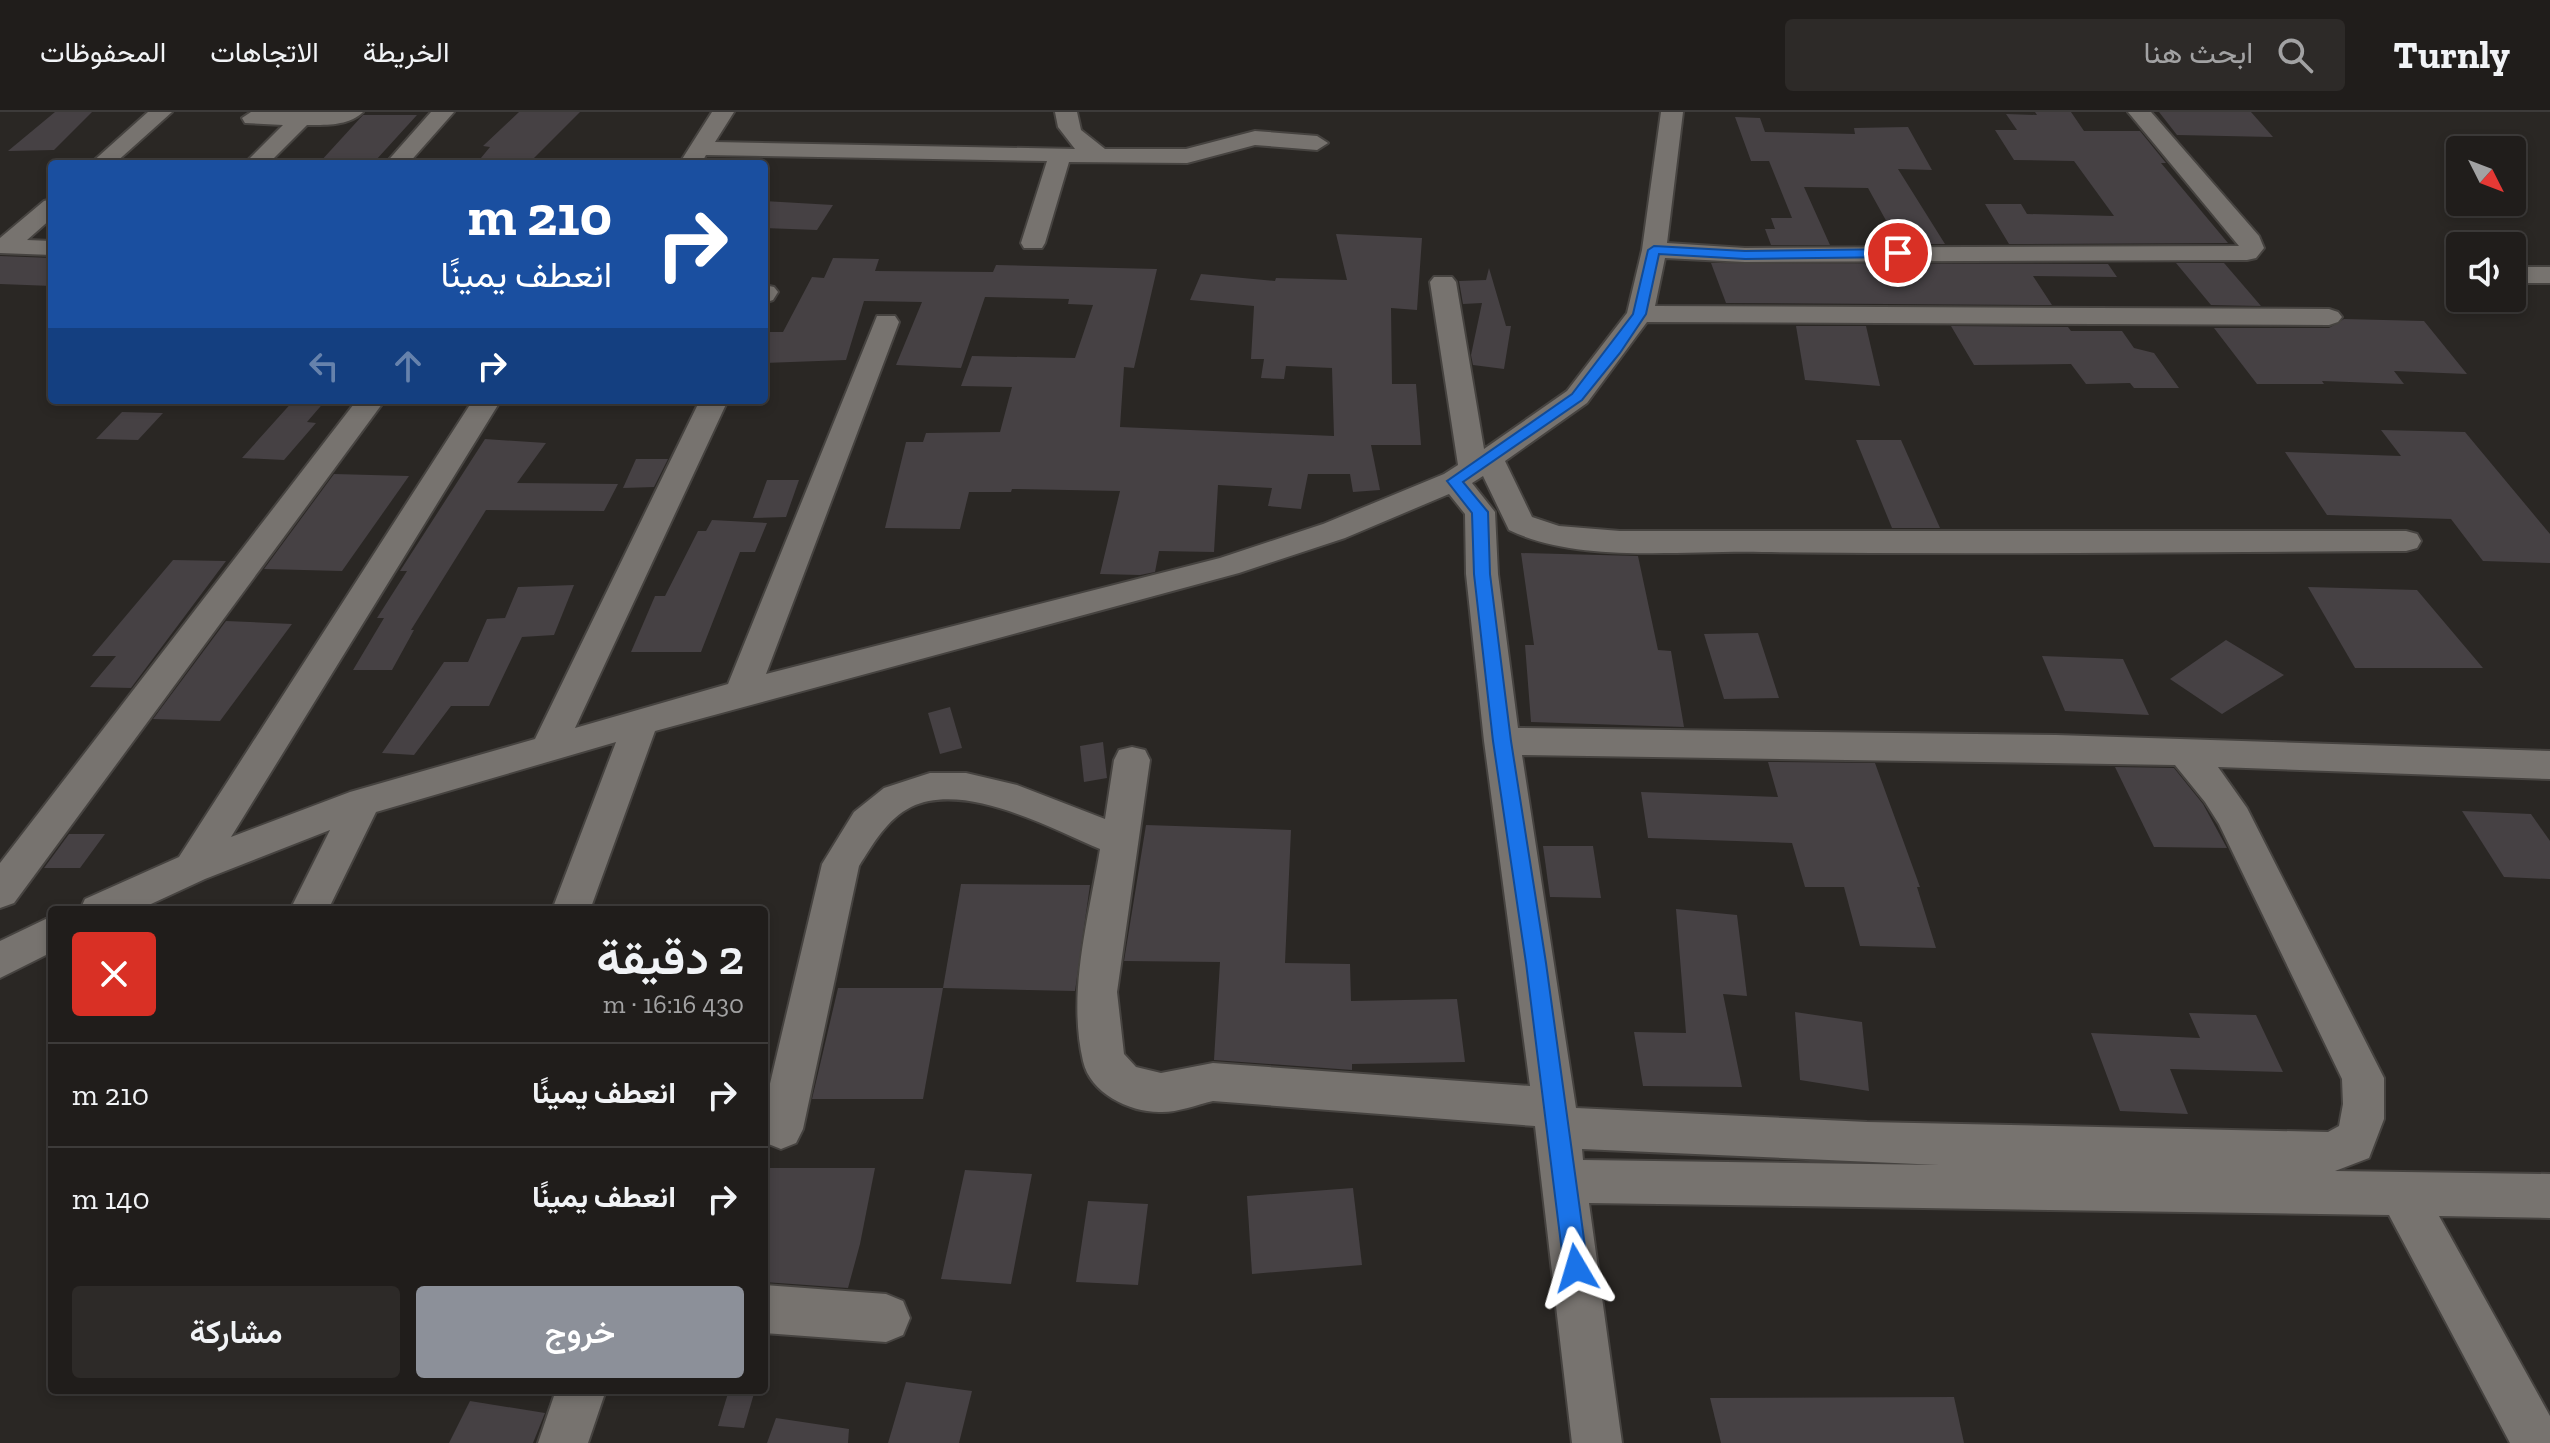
<!DOCTYPE html>
<html lang="ar">
<meta charset="utf-8">
<style>
:root{--surface:#201d1b;--page:#2d2a28;--text:#f1f3f6;--muted:#a2a2a3;--line:#3d3b3a;--accent:#8c9099}
body{margin:0;font-family:"Zilla Slab",Vazirmatn,serif;background:var(--page);color:var(--text);direction:rtl;height:100vh;display:flex;flex-direction:column;font-size:30px;white-space:nowrap}
*{box-sizing:border-box;margin:0}
p{font-size:26px;color:var(--muted)}
.icon{flex:none;width:44px;height:44px;fill:none;stroke:currentColor;stroke-width:2;stroke-linecap:round;stroke-linejoin:round}
.map{position:relative;flex:1;overflow:hidden;direction:ltr}
.sheet{position:absolute;left:48px;top:794px;width:720px;height:488px;display:flex;flex-direction:column;background:var(--surface);border-radius:8px;box-shadow:0 4px 12px #0003,0 0 0 2px var(--line);direction:rtl}
.sheet>*{flex:none}
.banner{position:absolute;left:48px;top:48px;width:720px;height:244px;border-radius:8px;box-shadow:0 4px 12px #0003,0 0 0 2px var(--line);direction:rtl;background:#1a4fa0;color:#fff;overflow:hidden}
.needle{width:52px;rotate:132deg}
.controls{position:absolute;left:2446px;top:24px;display:grid;gap:16px}
.controls a{display:grid;place-items:center;width:80px;height:80px;border-radius:8px;background:var(--surface);box-shadow:0 4px 12px #0003,0 0 0 2px var(--line);font-size:40px}
.pin{position:absolute;display:grid;place-items:center;width:68px;height:68px;color:#fff;margin:-34px;border:4px solid #fff;border-radius:50%;box-shadow:0 2px 8px #0007}
.me{position:absolute;width:88px;margin:-44px;rotate:353deg;stroke-linejoin:round;filter:drop-shadow(0 0 6px #0008)}
.turn{display:flex;align-items:center;gap:28px;height:168px;padding:0 24px;font-size:36px}
.turn .icon{width:104px;height:104px;stroke-width:2.5}
.turn b{display:block;font-size:56px;line-height:68px}
.lanes{display:flex;align-items:center;height:76px;padding:0 24px;background:#0003;justify-content:center;gap:40px;direction:ltr}
.lanes .off{opacity:.35}
.round{display:grid;place-items:center;flex:none;width:84px;height:84px;border-radius:8px;background:var(--page)}
.head{display:flex;align-items:center;justify-content:space-between;height:136px;padding:0 24px}
h1{font-size:48px;font-weight:600;line-height:60px}
.action{display:flex;gap:16px;margin-top:auto;padding:16px 24px}
.action a{flex:1;height:92px;border-radius:8px;background:var(--accent);color:#fff;font-size:32px;font-weight:600;line-height:92px;text-align:center}
.action a+a{background:var(--page);color:var(--text)}
ul{padding:0;list-style:none}
li{display:flex;align-items:center;gap:24px;height:104px;padding:0 24px;border-top:2px solid var(--line)}
li div{flex:1}
li b{display:block;font-size:30px}
li em{font-style:normal}
header{display:flex;align-items:center;gap:48px;box-sizing:border-box;height:112px;padding:0 40px;background:var(--surface);border-bottom:2px solid var(--line)}
header strong{font-size:38px}
nav{display:flex;gap:44px;margin-inline-start:auto;font-size:28px}
.search{width:560px;height:72px;background:var(--page);display:flex;align-items:center;gap:20px;box-sizing:border-box;padding:0 28px;border-radius:8px;color:var(--muted);font-size:30px}
.map>svg:first-child{display:block}
.building{fill:#464144}
.lines{fill:none;stroke-linecap:round;stroke-linejoin:round}
.street-casing{stroke:#464340;stroke-width:4}
.street{fill:#77736f;fill-rule:evenodd}
.route{fill:#1a73e8;stroke:#114b97;stroke-width:2}
</style>
<header>
<strong>Turnly</strong>
<div class="search"><svg class="icon" aria-label="search" viewBox="0 0 24 24"><circle cx="10" cy="10" r="6"/><path d="M15 15l6 6"/></svg>ابحث هنا</div>
<nav><a>الخريطة</a><a>الاتجاهات</a><a>المحفوظات</a></nav>
</header>
<div class="map">
<svg width="2550" height="1331" viewBox="0 0 2550 1331">
<rect width="100%" height="100%" fill="#2a2724"/>
<g class="building">
<path d="M55 0H92L54 38 8 39Z"/>
<path d="M519 0H580L528 52H476L490 35 483 34Z"/>
<path d="M2035 0H2071L2084 19H2140L2166 51H2161L2228 131 2009 132 1985 92H2021L2027 102 2114 104 2074 49 2014 48 1995 18H2017L2006 2 2037 3Z"/>
<path d="M2159 0H2251L2273 25 2177 23Z"/>
<path d="M363 3H417L376 48 320 50Z"/>
<path d="M1735 5 1760 6 1765 20 1855 22 1854 16 1908 15 1932 58 1898 57 1945 132H1899L1868 76 1804 75 1830 133H1771L1765 117H1775L1771 106H1792L1769 49H1751Z"/>
<path d="M764 89 833 93 817 118 764 116Z"/>
<path d="M1336 122 1422 126 1417 198 1391 196 1392 272H1416L1421 333H1371L1380 378 1353 380 1350 362H1308L1301 397 1268 394 1272 376 1218 373 1214 440 1159 439 1155 460 1140 463 1100 462 1120 379 1012 377 1011 380H969L960 417 885 416 906 330H923L926 321 1000 320 1012 275 961 274 972 244 1075 246 1093 193 1068 192 1069 187 985 185 961 256 896 253 922 190 864 189 846 248 764 251V220H783L812 165 824 166 833 146 879 147 875 159 993 160 996 153 1157 157 1134 256 1124 255 1120 315 1334 324 1332 256 1286 254 1284 267 1261 266 1264 247H1251L1254 194 1190 188 1201 162 1275 169 1276 166 1347 168Z"/>
<path d="M0 144 52 146V174L0 172Z"/>
<path d="M1711 151 2108 152 2117 165 2033 164 2052 193 1726 191Z"/>
<path d="M2176 151H2224L2261 194 2211 193Z"/>
<path d="M1489 156 1506 214H1511L1504 257 1473 253 1471 243 1482 191 1463 192 1459 169 1486 168Z"/>
<path d="M2344 207 2424 209 2467 262 2394 259 2404 272 2322 269 2324 272H2257L2214 216H2329Z"/>
<path d="M1796 214H1866L1880 274 1805 268Z"/>
<path d="M1951 214 2068 215 2071 219H2122L2134 236 2154 241 2179 276H2134L2130 271 2086 272 2071 252 1974 253Z"/>
<path d="M294 288H326L307 310 316 311 284 348 242 346Z"/>
<path d="M122 300 163 301 138 328 96 327Z"/>
<path d="M2381 318 2465 320 2550 422V451L2483 449 2451 407 2327 403 2285 340 2401 344Z"/>
<path d="M485 327 546 331 517 371 618 372 604 399 486 398 411 518H414L392 558H353L384 506H377L407 459H400Z"/>
<path d="M1856 328H1901L1940 416H1892Z"/>
<path d="M636 347H668L654 375 623 376Z"/>
<path d="M334 362 409 364 342 459 264 457Z"/>
<path d="M767 368H799L786 405 753 406Z"/>
<path d="M712 408 767 411 755 440H740L701 540H631L655 484H665L698 419H706Z"/>
<path d="M1521 441 1638 444 1658 538 1671 539 1684 615 1531 610 1525 533H1534Z"/>
<path d="M173 448 226 449 131 576 90 575 116 544H92Z"/>
<path d="M574 473 554 523 522 525 489 594H451L414 643 382 641 444 550H468L487 507 505 506 518 475Z"/>
<path d="M2308 475 2417 478 2483 556H2355Z"/>
<path d="M226 509 292 512 220 609 153 607Z"/>
<path d="M1758 521 1779 586 1724 587 1704 522Z"/>
<path d="M2226 528 2284 563 2222 602 2170 567Z"/>
<path d="M2042 544 2123 547 2149 603 2065 599Z"/>
<path d="M950 595 962 636 940 642 928 601Z"/>
<path d="M1103 630 1107 666 1084 670 1080 634Z"/>
<path d="M1768 650 1875 651 1920 775H1917L1936 836 1860 834 1844 775H1805L1792 731 1648 726 1641 680 1778 685Z"/>
<path d="M2115 655 2174 656 2203 692 2227 736 2154 735Z"/>
<path d="M2462 699 2531 702 2550 729V767L2504 765Z"/>
<path d="M1146 713 1291 718 1285 851 1350 852 1351 889 1457 887 1465 950 1352 952V958L1214 948 1220 850 1124 849Z"/>
<path d="M69 722H105L80 756H44Z"/>
<path d="M1543 734H1593L1601 786 1550 785Z"/>
<path d="M961 772 1090 773 1075 879 943 876Z"/>
<path d="M1676 797 1737 803 1747 884 1723 882 1742 975 1643 974 1634 920 1686 921Z"/>
<path d="M838 876H943L923 987H812Z"/>
<path d="M1795 900 1862 910 1869 979 1800 968Z"/>
<path d="M2189 901 2256 903 2283 960 2170 957 2188 1002 2120 999 2091 921 2200 926Z"/>
<path d="M764 1056H875L860 1132 848 1176 764 1170Z"/>
<path d="M965 1058 1032 1062 1011 1172 941 1167Z"/>
<path d="M1353 1076 1362 1153 1252 1162 1247 1084Z"/>
<path d="M1088 1089 1148 1092 1138 1173 1076 1170Z"/>
<path d="M906 1270 972 1279 959 1331H888Z"/>
<path d="M729 1278H755L744 1316 718 1314Z"/>
<path d="M1954 1285 1964 1331H1721L1710 1286Z"/>
<path d="M470 1289 545 1301 533 1331H449Z"/>
<path d="M776 1306 849 1317 848 1331H767Z"/>
</g>
<g class="lines">
<g class="street-casing">
<g id="street">
<path d="M148 0H172L114 52H90Z"/>
<path d="M251 0H363C349 14 325 13 307 13L268 52H244L283 13 245 11 242 6Z"/>
<path d="M431 0H454L408 52H385Z"/>
<path d="M712 0H734L715 30 1075 37 1058 15 1055 0H1077L1081 18 1105 37H1186L1255 19 1317 24 1328 31 1317 38 1255 33 1187 51 1069 50 1045 131 1042 136H1024L1021 131 1047 49 706 43 701 52H679Z"/>
<path d="M1661 0H1683L1667 131 1745 136 2239 134 2128 0H2151L2259 124 2264 136 2256 146 2247 148 1745 150 1665 146 1655 194 2329 197 2338 200 2342 205 2338 210 2329 213 1647 210 1587 291 1505 349 1532 405 1559 414 1620 419H2406L2417 422 2421 429 2417 436 2406 439C2191 440 1976 443 1762 440 1685 438 1579 452 1509 418L1483 364 1472 371 1495 400 1498 462 1518 616 2056 623 2550 639V667L2218 655 2247 696 2384 966V1007L2369 1046 2335 1059 2550 1062V1106L2439 1104 2550 1304V1331H2510L2389 1103 1589 1091 1622 1331H1572L1535 1014 1213 989C1196 993 1176 1001 1159 1000 1129 1000 1090 981 1083 949 1067 880 1089 805 1100 737 1050 716 965 669 911 695 887 707 873 732 859 754L803 1017 796 1031 781 1037 766 1031 764 997 822 752 854 700 884 676 930 661H966L1017 673 1105 707 1114 648 1119 638 1132 635 1145 638 1150 648 1117 880 1124 942 1136 955 1161 961 1213 951 1530 974 1484 629 1466 462 1465 402 1449 382 1345 426 1239 461 655 619 590 798H552L616 630 376 700 328 798H290L330 718 205 767 138 798H80L85 787 179 745 473 288H501L231 725 350 680 535 627 700 288H728L575 616 728 572 877 204H895L899 210 766 562 1220 446 1323 412 1444 362 1458 353 1430 170 1434 165H1452L1456 170 1484 337 1567 279 1627 201 1642 138ZM1522 643 2175 653 2205 690 2219 712 2342 967 2343 992 2339 1014 2328 1020 1867 1010 1576 996ZM1582 1037 1939 1053 1583 1048Z"/>
<path d="M52 87V106L27 128 52 129V143L0 141V126L44 89Z"/>
<rect x="2512" y="155" width="38" height="16"/>
<path d="M764 173 774 175 778 180 773 188 764 191Z"/>
<path d="M357 288H385L14 791 0 796V751Z"/>
<path d="M52 804V840L0 866V829Z"/>
<path d="M764 1173 886 1182 903 1189 910 1206 903 1223 886 1230 764 1221Z"/>
<path d="M556 1278H606L588 1331H538Z"/>
</g>
</g>
<use href="#street" class="street"/>
</g>
<path class="route" d="M1654 134 1745 139 1898 137 1905 141 1898 145 1745 147 1659 142 1646 202 1620 241 1582 288 1463 370 1488 400 1490 462 1511 629 1546 851 1588 1156 1584 1165 1576 1168 1567 1165 1564 1156 1526 851 1493 629 1474 462 1472 401 1447 369 1572 282 1633 202 1648 138Z"/>
</svg>
<div class="controls">
<a><svg class="needle" viewBox="-14 -14 28 28"><path d="M0-13l5 13h-10z" fill="#e53935"/><path d="M0 13l5-13h-10z" fill="#a2a2a3"/></svg></a>
<a><svg class="icon" aria-label="sound" viewBox="0 0 24 24"><path d="M4 9h4l5-4v14l-5-4H4zM17 9q2 3 0 6"/></svg></a>
</div>
<div class="pin" style="left:1898px;top:141px;background:#d93025"><svg class="icon" aria-label="arrive" viewBox="0 0 24 24"><path d="M6 21V4h12l-3 4 3 4H6"/></svg></div>
<svg class="me" style="left:1576px;top:1156px" viewBox="-20 -20 40 40"><path d="M0-17L14 15 0 8-14 15z" fill="#1a73e8" stroke="#fff" stroke-width="4"/></svg>
<div class="banner">
<div class="turn"><svg class="icon" aria-label="right" viewBox="0 0 24 24"><path d="M7 20v-9h11M14 6l5 5-5 5"/></svg><div><b>210 m</b>انعطف يمينًا</div></div>
<div class="lanes"><svg class="icon off" aria-label="left" viewBox="0 0 24 24"><path d="M17 20v-9H6M10 6l-5 5 5 5"/></svg><svg class="icon off" aria-label="ahead" viewBox="0 0 24 24"><path d="M12 20V5M6 11l6-6 6 6"/></svg><svg class="icon" aria-label="right" viewBox="0 0 24 24"><path d="M7 20v-9h11M14 6l5 5-5 5"/></svg></div>
</div>
<section class="sheet">
<div class="head"><div><h1>2 دقيقة</h1><p>430 m · 16:16</p></div><a class="round" style="background:#d93025;color:#fff"><svg class="icon" aria-label="close" viewBox="0 0 24 24"><path d="M6 6l12 12M18 6L6 18"/></svg></a></div>
<ul>
<li><svg class="icon" aria-label="right" viewBox="0 0 24 24"><path d="M7 20v-9h11M14 6l5 5-5 5"/></svg><div><b>انعطف يمينًا</b></div><em>210 m</em></li>
<li><svg class="icon" aria-label="right" viewBox="0 0 24 24"><path d="M7 20v-9h11M14 6l5 5-5 5"/></svg><div><b>انعطف يمينًا</b></div><em>140 m</em></li>
</ul>
<div class="action"><a>خروج</a><a>مشاركة</a></div>
</section>
</div>
